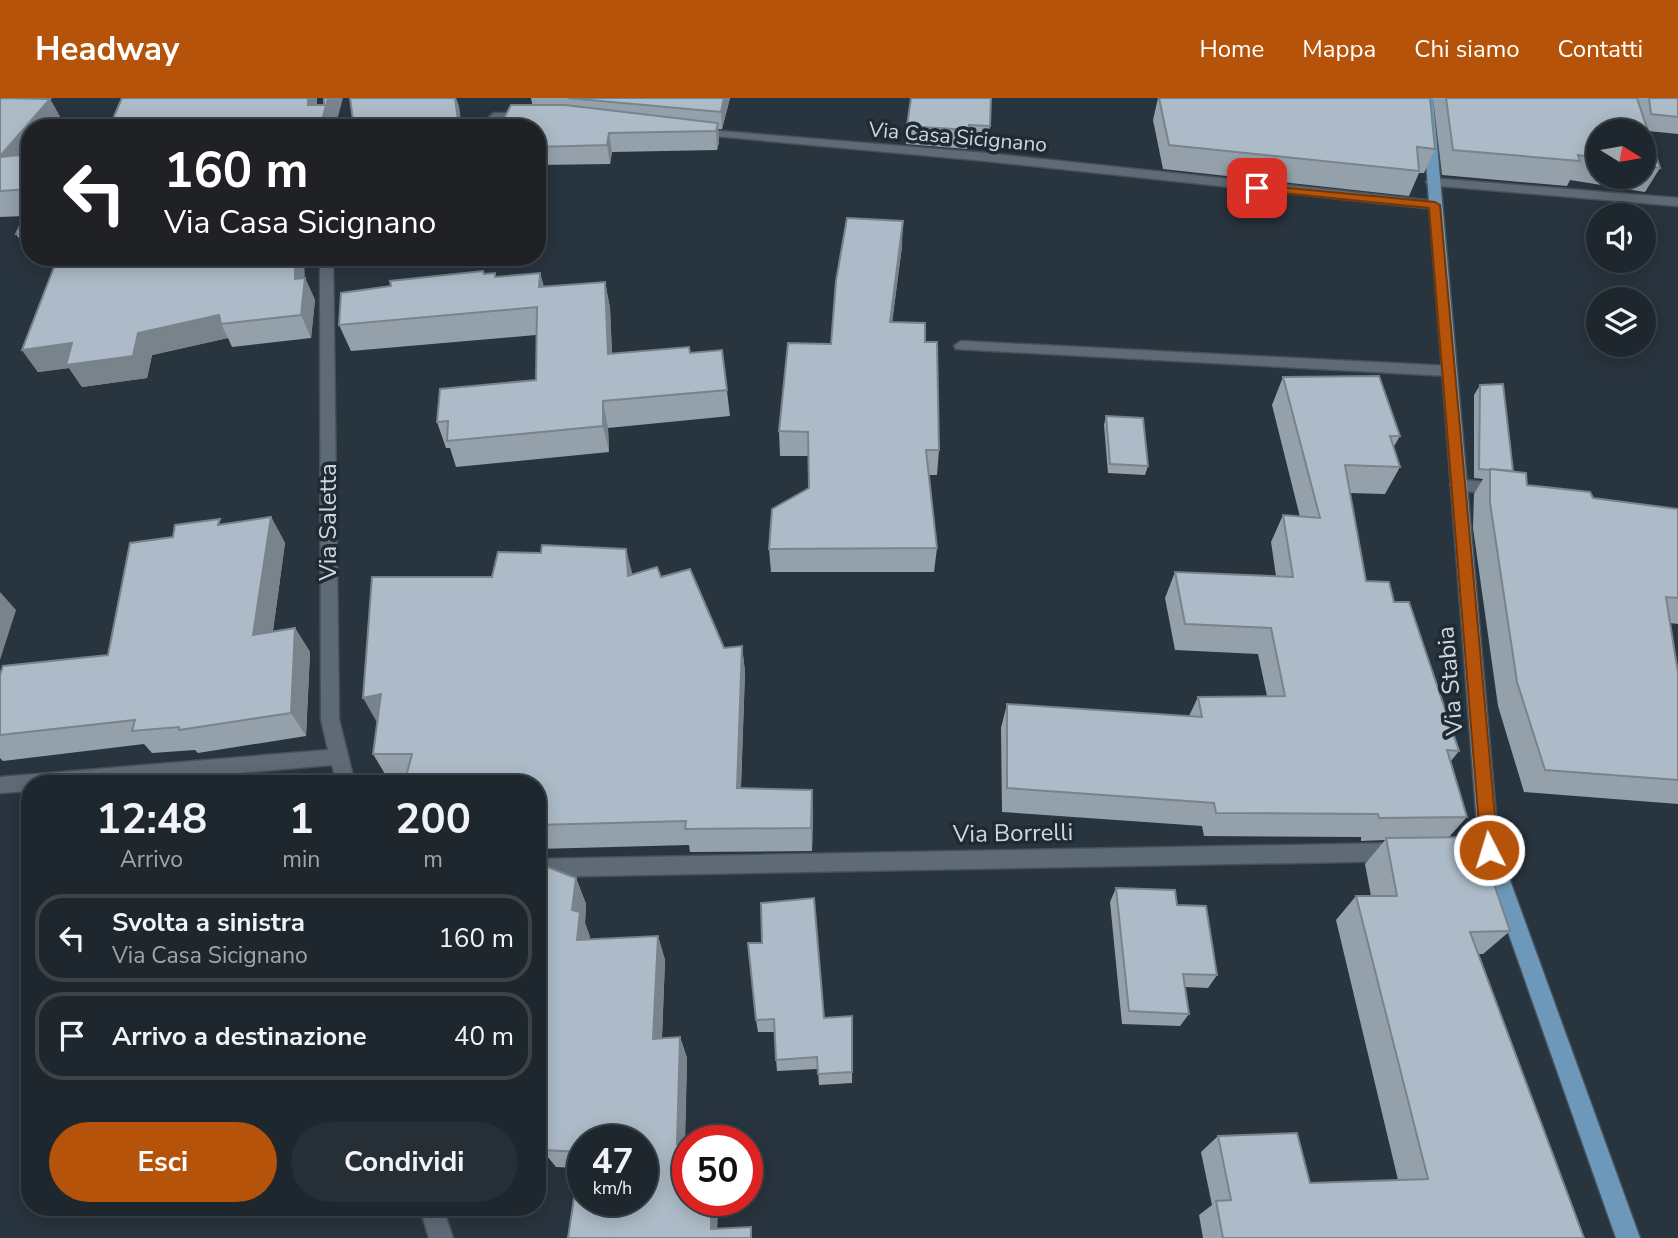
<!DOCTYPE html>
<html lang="it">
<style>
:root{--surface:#1e272e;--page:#262f36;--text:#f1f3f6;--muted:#a1a5aa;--line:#3c444a;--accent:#b45309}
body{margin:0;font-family:"Nunito Sans",sans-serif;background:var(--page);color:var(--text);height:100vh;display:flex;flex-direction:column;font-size:26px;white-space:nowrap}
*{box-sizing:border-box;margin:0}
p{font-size:23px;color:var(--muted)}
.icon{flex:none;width:38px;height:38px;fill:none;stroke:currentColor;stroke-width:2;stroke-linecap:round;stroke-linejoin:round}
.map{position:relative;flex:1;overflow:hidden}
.side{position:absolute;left:21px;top:677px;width:525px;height:441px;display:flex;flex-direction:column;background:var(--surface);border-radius:28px;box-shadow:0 4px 18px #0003,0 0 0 2px var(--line)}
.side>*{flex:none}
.banner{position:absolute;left:21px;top:21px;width:525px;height:147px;border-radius:28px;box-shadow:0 4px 18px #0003,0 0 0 2px var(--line);background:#202124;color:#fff;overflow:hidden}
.needle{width:46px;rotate:101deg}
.fabs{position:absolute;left:1586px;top:21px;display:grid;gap:14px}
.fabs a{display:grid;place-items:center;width:70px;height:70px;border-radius:50%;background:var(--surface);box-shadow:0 4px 18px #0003,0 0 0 2px var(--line);font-size:35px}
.speed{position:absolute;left:567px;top:1027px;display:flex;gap:14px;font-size:35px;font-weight:700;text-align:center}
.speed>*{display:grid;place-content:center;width:91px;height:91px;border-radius:50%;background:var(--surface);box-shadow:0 4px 18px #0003,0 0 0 2px var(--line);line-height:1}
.speed small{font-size:18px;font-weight:400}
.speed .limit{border:10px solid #d22;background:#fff;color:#111}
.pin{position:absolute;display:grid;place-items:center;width:60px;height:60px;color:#fff;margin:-30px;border-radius:14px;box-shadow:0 4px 10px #0006}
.me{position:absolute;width:77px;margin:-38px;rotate:355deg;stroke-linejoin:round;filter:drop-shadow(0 0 5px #0008)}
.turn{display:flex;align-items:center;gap:24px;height:147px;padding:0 28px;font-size:32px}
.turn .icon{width:91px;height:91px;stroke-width:2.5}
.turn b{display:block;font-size:49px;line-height:60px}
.eta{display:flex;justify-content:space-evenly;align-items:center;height:119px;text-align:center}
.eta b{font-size:42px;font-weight:700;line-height:49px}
.button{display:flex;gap:14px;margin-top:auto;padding:14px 28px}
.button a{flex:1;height:80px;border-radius:42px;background:var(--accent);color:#fff;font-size:28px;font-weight:700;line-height:80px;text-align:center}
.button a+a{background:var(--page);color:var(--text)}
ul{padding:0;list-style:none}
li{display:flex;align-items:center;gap:21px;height:88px;margin:0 14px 10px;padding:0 14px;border:4px solid var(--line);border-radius:28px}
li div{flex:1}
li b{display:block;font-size:26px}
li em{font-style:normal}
header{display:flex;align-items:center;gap:42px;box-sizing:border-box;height:98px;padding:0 35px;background:var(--accent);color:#fff}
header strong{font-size:33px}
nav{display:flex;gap:38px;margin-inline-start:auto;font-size:24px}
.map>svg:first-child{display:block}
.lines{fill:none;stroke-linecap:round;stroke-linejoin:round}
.minor-casing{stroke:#455059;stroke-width:3}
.major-casing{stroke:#455059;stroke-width:3}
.minor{fill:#5e6b76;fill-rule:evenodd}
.major{fill:#6d98b9;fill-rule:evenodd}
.wall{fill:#94a1ab;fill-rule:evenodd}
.shaded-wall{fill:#78838b}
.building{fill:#acbbc7;stroke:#78838b;stroke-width:2;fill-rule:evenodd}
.route{fill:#b45309;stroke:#753606;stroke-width:2}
.labels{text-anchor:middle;stroke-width:7;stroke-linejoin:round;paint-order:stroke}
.far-street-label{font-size:21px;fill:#cfd7dd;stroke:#1e2a34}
.street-label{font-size:24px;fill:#cfd7dd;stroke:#1e2a34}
</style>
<header>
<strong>Headway</strong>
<nav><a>Home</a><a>Mappa</a><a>Chi siamo</a><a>Contatti</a></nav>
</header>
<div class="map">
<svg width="1678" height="1140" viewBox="0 0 1678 1140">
<rect width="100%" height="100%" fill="#28343e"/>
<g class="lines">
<g class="minor-casing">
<g id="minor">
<path d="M494 15 529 16 535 19 529 22H497L489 30H476Z"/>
<path d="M696 31 986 55 1435 103 1441 107 1435 111 986 63 692 36V32Z"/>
<path d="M1432 80 1678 100V108L1428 87 1426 84Z"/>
<path d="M320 159H333L339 621 355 686H337L332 667 110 686H30V693L0 695V679L328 652 321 621Z"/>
<path d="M961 243 1449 268 1456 273 1449 278 956 251 954 248Z"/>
<path d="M1458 381 1500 386 1508 392 1500 398 1453 391 1450 387 1453 383Z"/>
<path d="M1398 745 1405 748 1408 754 1405 760 1398 763 537 779V761Z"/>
<path d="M420 1110H443L453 1140H429Z"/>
</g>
</g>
<g class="major-casing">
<path id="major" d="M1421 0H1433L1499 752 1640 1140H1616L1479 752Z"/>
</g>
<use href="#minor" class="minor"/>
<use href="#major" class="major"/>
</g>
<g class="wall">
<path d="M0 0 50 1 64 26 30 30V156L16 136 25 118 0 119Z"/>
<path d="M531 0H730L722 31H718L719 44 717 52 612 54 610 66 537 67V30Z"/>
<path d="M911 0 990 28 988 47 968 46 967 51 906 46Z"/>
<path d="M1158 0H1430L1435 51 1424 75H1419L1409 98 1163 71 1153 22Z"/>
<path d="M1433 0H1678V36L1648 33 1660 70 1645 94 1570 82 1567 88 1442 77ZM1598 33H1643V79H1598Z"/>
<path d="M902 148 892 224 925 244 939 352 937 377H928L937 450 934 474H771L769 451 809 390 808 358H780L779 333 831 246Z"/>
<path d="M32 159H52L33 161Z"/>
<path d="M540 175 544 189 605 184 610 210 612 256 690 255 722 252 730 318 608 330 609 354 456 369 450 350H446L437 324 536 282V237L351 253 339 227 391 188 484 176 496 179Z"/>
<path d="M305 180 315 202 311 240 232 249 228 240 152 257 147 280 82 289 69 270 38 274 22 252Z"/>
<path d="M1283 279 1400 338 1393 350 1400 369 1385 396 1350 395 1366 483 1394 504 1459 653 1451 663 1467 719 1449 739 1510 833 1483 856H1478L1584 1140H1203L1199 1117 1212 1107 1201 1054 1218 1038 1310 1085 1398 1082 1336 822 1356 798H1371L1365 766 1385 742 1361 743V739L1204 738 1202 728 1002 714 1001 630 1007 606 1189 618 1198 599 1267 598 1258 556 1175 552 1165 500 1175 474 1276 478 1271 444 1283 417 1300 419 1272 307Z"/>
<path d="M1480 287 1513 373 1527 387 1593 400 1678 411V526L1670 525 1678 575V706L1524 694 1498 608 1473 430 1474 396 1483 381 1474 380V297Z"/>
<path d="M1106 318 1148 368 1145 377 1108 375 1104 327Z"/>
<path d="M271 419 285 445 273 533 295 530 310 554 306 638 198 655 195 652 152 655 144 646 3 663 0 660V577L108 557 173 439 223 426Z"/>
<path d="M632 477 661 479 724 550 742 548 745 574 741 690 812 692 813 716 812 753 690 754 689 747 537 751V686L388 681 373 656 492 479Z"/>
<path d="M537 765 576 780 586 806 585 825 590 839V841L658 838 665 862 662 940 680 939 687 960 685 1046 718 1102 717 1131 568 1140 579 1070 556 1069 542 1052 543 1047 540 1046 537 1043Z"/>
<path d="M1116 790 1177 807 1217 877 1208 890 1185 889 1189 916 1180 928 1122 926 1110 804Z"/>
<path d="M852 918V985L819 987 818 971 777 973 774 934H758L756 922Z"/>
</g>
<g class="shaded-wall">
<path d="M308 0H317V30L308 7Z"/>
<path d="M328 0H343L335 30H320Z"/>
<path d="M455 0H456L459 8 462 30H459Z"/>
<path d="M724 0H730L722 31 721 14Z"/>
<path d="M50 1 64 26 60 30H30V65L0 61V58Z"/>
<path d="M718 25 719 44 717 52 716 33Z"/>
<path d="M609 35 612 54 610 66 607 47Z"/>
<path d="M903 123 902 148 889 249 890 224Z"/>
<path d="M295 159H304L305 184V180L315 202 311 240 301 217 295 181Z"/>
<path d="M540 175 547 201 539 189Z"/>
<path d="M605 184 610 210 613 282 608 256Z"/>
<path d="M219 217 221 226 228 240 152 257 147 280 82 289 69 270 38 274 22 252 138 235Z"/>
<path d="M603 303 608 330 609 354 603 328Z"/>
<path d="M271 419 285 445 269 561 253 537Z"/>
<path d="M626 451 633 478H628Z"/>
<path d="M0 494 16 512 0 562Z"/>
<path d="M295 530 310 554 306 638 291 615Z"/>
<path d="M742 548 745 574 740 714 737 690Z"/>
<path d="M381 596 378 626 363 600Z"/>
<path d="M812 692 813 716 812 753 811 730Z"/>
<path d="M576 780 586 806 585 825 590 839 588 866 577 842 572 812Z"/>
<path d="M658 838 665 862 661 962 653 941Z"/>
<path d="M680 939 687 960 684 1063 677 1046Z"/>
<path d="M711 1102H718L717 1140 711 1131Z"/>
</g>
<g class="building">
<path d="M0 0 50 1 0 58Z"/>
<path d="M122 0H308V7H324V0H328L320 30H109Z"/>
<path d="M350 0H455L459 30H354Z"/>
<path d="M568 0H724L721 14Z"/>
<path d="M911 0H991L990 28 969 27V32L907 28Z"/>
<path d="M1159 0H1430L1435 51 1417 49 1419 73 1169 47Z"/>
<path d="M1446 0H1637L1660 70 1643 67V33H1598V60L1578 57 1580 63 1453 52Z"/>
<path d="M1649 0H1678V19L1651 16Z"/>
<path d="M511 7H565L718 25 716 33 609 35 607 47 537 49V30H499Z"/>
<path d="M30 56V91L0 93V59Z"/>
<path d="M30 108V135L16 136Z"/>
<path d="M847 120 903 123 890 224 925 225V244H937L939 352H926L937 450 769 451 772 411 809 390 808 334 779 333 788 245 831 246 836 183Z"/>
<path d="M58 159H295V181L305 180 301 217 221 226 219 217 138 235 133 258 66 267 72 245 22 252Z"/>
<path d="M483 173 484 176 495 175V179L540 175 539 189 605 184 608 256 689 249 690 255 722 252 727 292 603 303V328L447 343 448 323 437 324 440 291 536 282 537 209 339 227 341 195 391 188 390 183Z"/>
<path d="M1379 278 1400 338H1390L1400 369 1345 367 1366 483 1389 484 1394 504H1409L1459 653 1447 652 1467 719 1379 720 1378 716 1216 715 1214 705 1007 690V606L1202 619 1198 599 1285 598 1271 530 1185 526 1175 474 1293 479 1283 417 1320 420 1283 279Z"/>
<path d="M1503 286 1513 373 1490 371V372L1479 371 1480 287Z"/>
<path d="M1106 318 1143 320 1148 368 1110 366Z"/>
<path d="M1490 371 1526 375 1527 387 1590 394 1593 400 1678 411V500L1666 499 1678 575V682L1545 672 1517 584 1490 405Z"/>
<path d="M271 419 253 537 295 530 291 615 179 632V629L132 633 135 622 0 637V577L3 568 108 557 130 445 173 439 175 427 220 421 218 427Z"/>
<path d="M542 447 626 451 628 478 657 469 661 479 690 471 724 550 742 548 737 690 812 692 811 730 685 731 686 723 537 727V686H404L412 656H373L381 596 363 600 372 479H492L498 454 541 455Z"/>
<path d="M1478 739 1510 833 1470 834 1584 1140H1223L1216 1103 1231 1102 1218 1038 1297 1035 1310 1085 1428 1081 1356 798H1397L1386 740Z"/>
<path d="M537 765 576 780 572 812 580 814 577 842 658 838 653 941 680 939 677 1046H688V1102H711V1131L751 1129V1140H568L581 1054 542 1052 545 1030 537 1029ZM583 1043H642V1102H583Z"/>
<path d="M1116 790 1175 792 1177 807 1206 808 1217 877 1183 876 1189 916 1129 913Z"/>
<path d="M814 800 824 920 852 918V974L818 976 817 959 776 962 774 921 756 922 748 845H762L761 805Z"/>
</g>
<path class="route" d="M1257 87 1435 104 1440 107 1498 752 1496 758 1489 760 1483 758 1481 752 1429 110 1253 92 1252 90Z"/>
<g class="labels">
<g class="far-street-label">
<text transform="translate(958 39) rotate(5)" y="7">Via Casa Sicignano</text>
</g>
<g class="street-label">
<text transform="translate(328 424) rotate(-90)" y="8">Via Saletta</text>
<text transform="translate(1450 583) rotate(-95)" y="8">Via Stabia</text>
<text transform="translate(1013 735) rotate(-1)" y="8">Via Borrelli</text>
</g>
</g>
</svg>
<div class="fabs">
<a><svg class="needle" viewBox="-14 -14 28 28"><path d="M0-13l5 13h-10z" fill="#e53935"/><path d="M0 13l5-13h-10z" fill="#a1a5aa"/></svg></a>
<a><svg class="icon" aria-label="sound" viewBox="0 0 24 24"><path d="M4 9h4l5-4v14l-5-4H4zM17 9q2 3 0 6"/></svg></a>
<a><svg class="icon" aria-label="layers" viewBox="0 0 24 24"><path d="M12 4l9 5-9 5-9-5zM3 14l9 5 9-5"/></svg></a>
</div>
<div class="speed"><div>47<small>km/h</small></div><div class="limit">50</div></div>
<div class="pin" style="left:1257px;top:90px;background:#d93025"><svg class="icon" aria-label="arrive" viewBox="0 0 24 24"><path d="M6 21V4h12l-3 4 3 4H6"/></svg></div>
<svg class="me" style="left:1489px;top:752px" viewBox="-20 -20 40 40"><circle r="17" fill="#b45309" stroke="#fff" stroke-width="3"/><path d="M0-11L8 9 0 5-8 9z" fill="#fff"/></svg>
<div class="banner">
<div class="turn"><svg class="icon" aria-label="left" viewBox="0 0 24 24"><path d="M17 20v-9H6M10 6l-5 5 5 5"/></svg><div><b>160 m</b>Via Casa Sicignano</div></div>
</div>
<section class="side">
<div class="eta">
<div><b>12:48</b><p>Arrivo</p></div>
<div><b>1</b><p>min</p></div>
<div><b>200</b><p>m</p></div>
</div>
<ul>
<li><svg class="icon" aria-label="left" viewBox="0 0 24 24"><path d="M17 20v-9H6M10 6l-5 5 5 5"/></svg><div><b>Svolta a sinistra</b><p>Via Casa Sicignano</p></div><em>160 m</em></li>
<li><svg class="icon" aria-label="arrive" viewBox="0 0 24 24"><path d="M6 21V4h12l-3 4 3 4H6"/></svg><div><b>Arrivo a destinazione</b></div><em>40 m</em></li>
</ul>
<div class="button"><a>Esci</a><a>Condividi</a></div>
</section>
</div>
